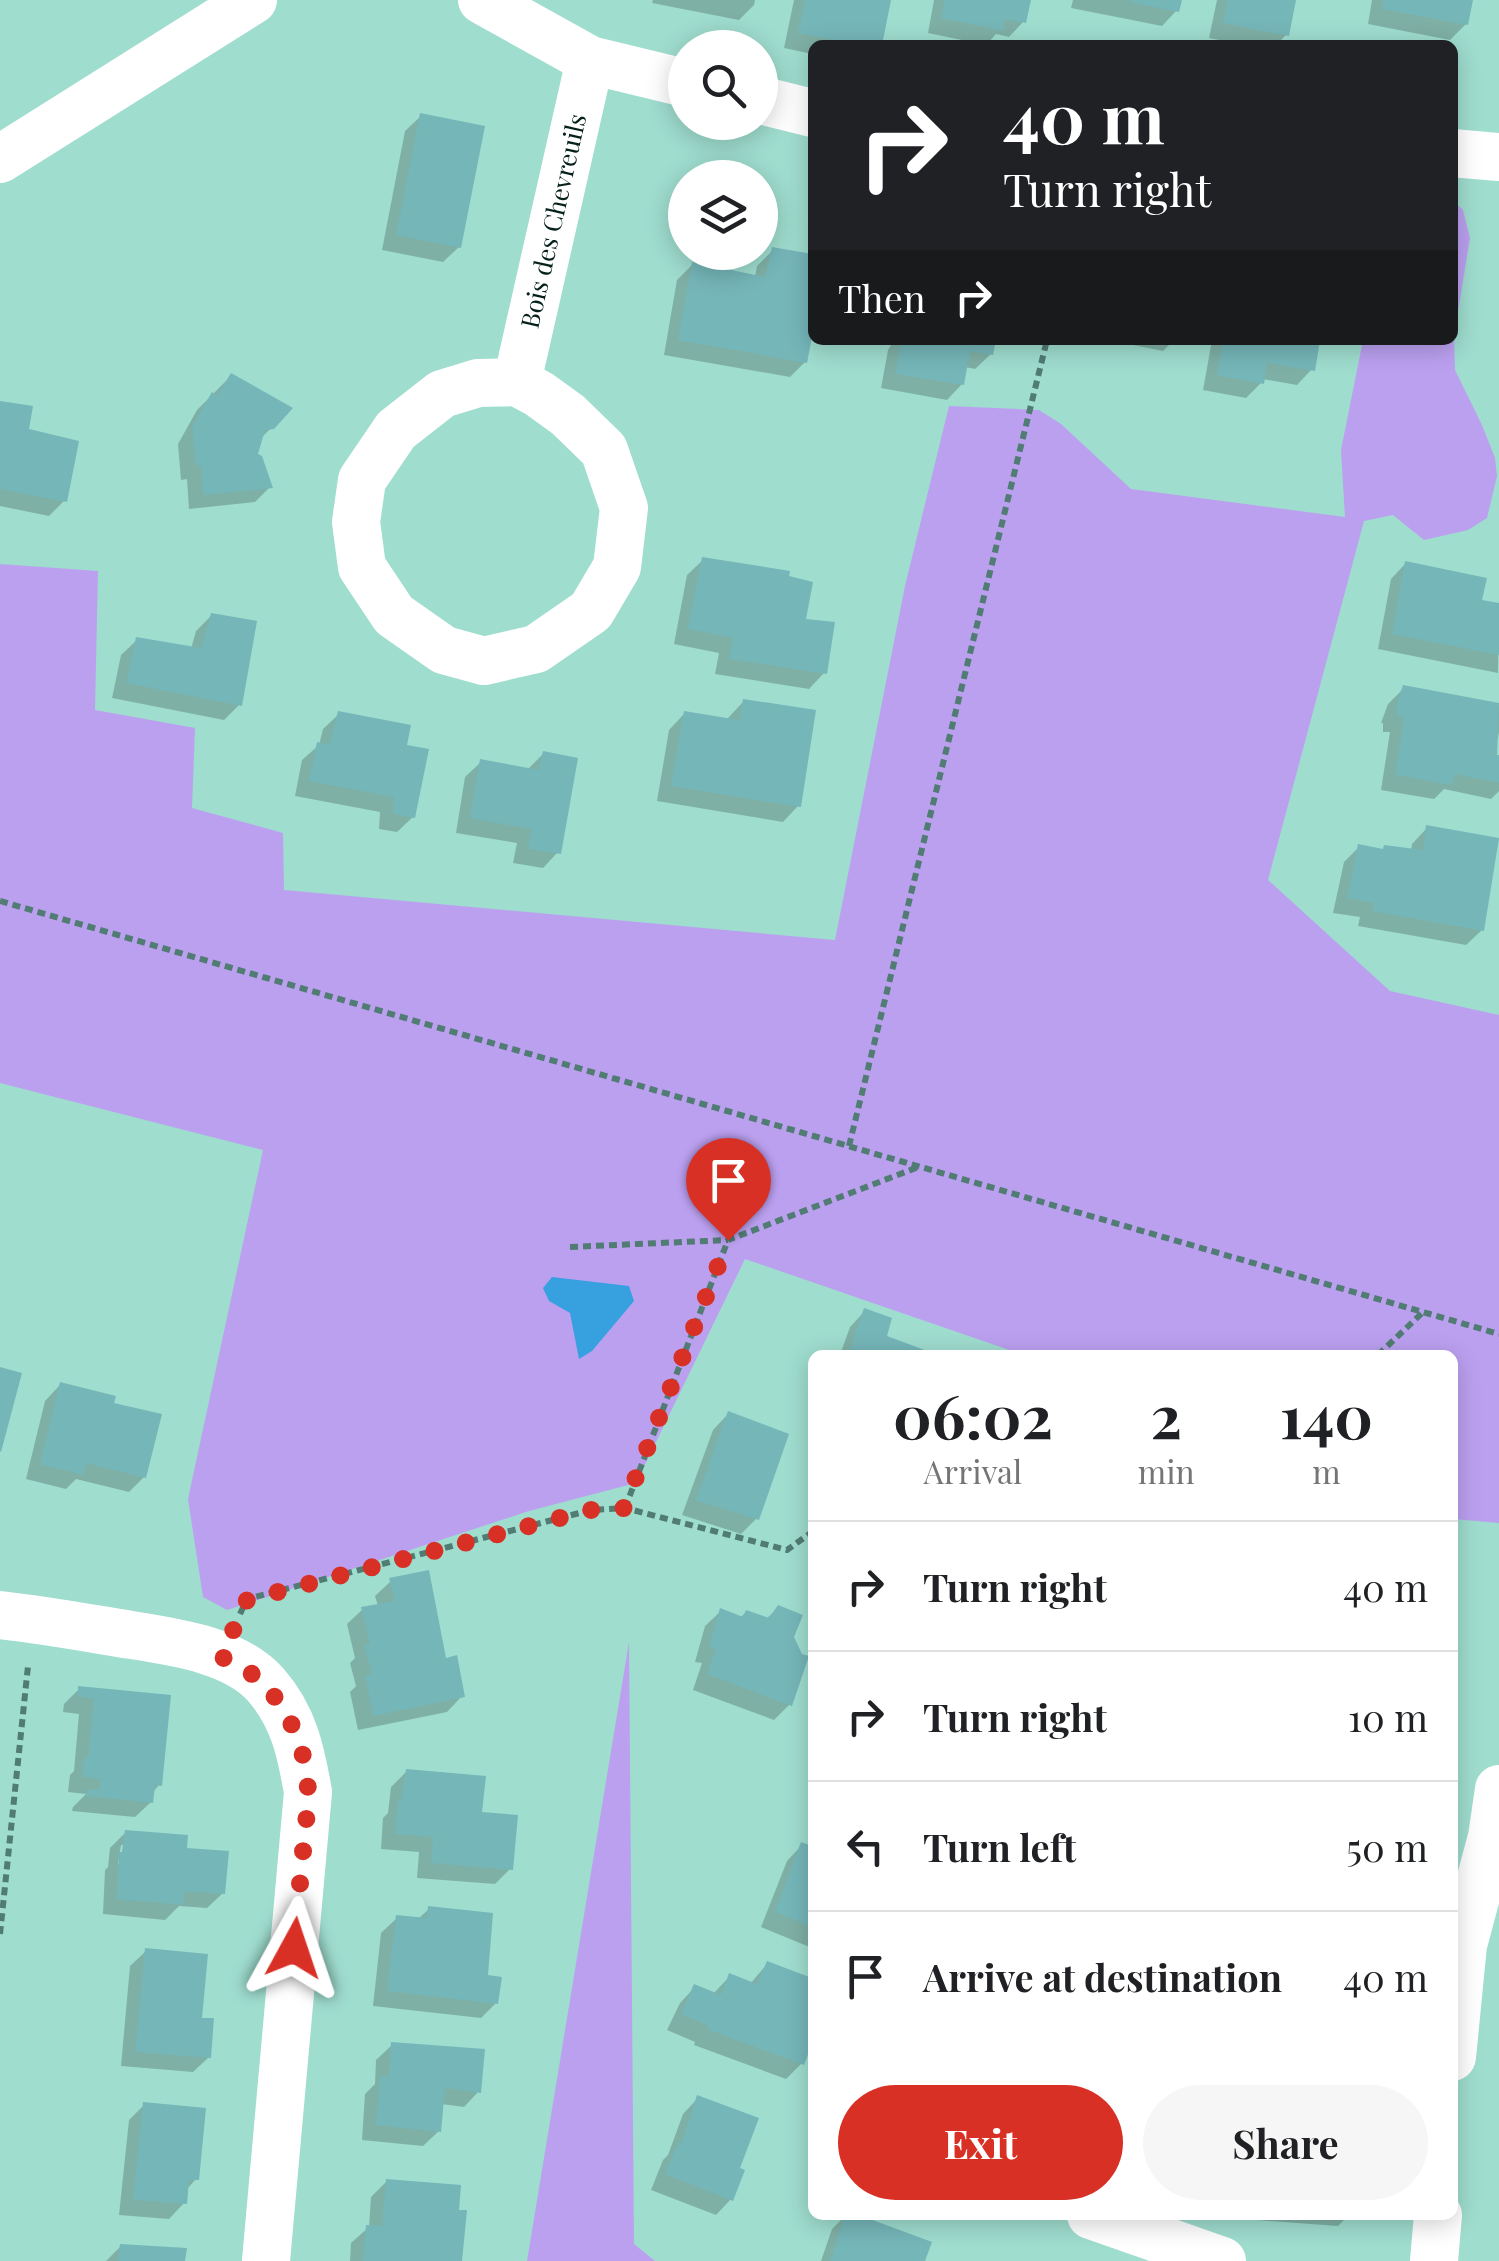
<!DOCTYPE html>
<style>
:root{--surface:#fff;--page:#f6f6f6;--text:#202124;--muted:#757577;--line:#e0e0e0;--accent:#d93025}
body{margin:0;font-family:"Playfair Display",serif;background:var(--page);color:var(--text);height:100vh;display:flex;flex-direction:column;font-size:38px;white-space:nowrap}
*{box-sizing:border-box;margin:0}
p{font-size:32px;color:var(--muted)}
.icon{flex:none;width:55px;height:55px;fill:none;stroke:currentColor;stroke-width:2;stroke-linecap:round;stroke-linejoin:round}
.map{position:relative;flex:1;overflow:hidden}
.panel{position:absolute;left:808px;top:1350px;width:650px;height:870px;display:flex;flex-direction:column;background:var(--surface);border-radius:15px;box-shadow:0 5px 25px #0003}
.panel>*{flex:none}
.hud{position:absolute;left:808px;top:40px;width:650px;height:305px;border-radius:15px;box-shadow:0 5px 25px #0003;background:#202124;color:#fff;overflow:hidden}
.buttons{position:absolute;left:668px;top:30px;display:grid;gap:20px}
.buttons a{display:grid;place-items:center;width:110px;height:110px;border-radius:50%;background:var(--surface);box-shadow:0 5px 25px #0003;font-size:50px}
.pin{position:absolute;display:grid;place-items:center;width:85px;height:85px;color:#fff;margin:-102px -42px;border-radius:50% 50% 50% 0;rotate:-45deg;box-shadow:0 0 10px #0007}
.pin .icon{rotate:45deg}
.me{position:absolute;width:110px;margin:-55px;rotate:5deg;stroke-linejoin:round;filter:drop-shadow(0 0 8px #0008)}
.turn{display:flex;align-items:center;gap:35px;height:210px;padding:0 30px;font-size:45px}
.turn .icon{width:130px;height:130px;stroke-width:2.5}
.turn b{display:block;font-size:70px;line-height:85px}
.then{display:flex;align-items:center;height:95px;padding:0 30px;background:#0003;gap:20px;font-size:38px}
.eta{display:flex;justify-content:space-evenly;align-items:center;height:170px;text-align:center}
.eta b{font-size:60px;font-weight:700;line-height:70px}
.primary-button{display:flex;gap:20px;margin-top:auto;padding:20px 30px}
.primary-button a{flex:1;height:115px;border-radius:60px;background:var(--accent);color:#fff;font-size:40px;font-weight:700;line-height:115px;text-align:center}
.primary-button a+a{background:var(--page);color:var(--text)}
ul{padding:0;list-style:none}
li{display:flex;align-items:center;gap:30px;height:130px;padding:0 30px;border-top:2px solid var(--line)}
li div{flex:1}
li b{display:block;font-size:38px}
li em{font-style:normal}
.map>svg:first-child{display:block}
.green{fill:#bba0f0}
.water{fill:#37a0de}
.shadow{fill:#0003;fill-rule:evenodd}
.building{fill:#75b6b9}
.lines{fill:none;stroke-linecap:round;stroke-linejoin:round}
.path{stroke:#517c73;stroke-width:6;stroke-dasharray:8 5;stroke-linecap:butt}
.minor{stroke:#fff;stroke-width:48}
.route{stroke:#d93025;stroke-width:18;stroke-dasharray:0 32.4}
.labels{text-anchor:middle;stroke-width:9;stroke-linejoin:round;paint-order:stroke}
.street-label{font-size:25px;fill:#06201b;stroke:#acebdc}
</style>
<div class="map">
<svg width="1499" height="2261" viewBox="0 0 1499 2261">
<rect width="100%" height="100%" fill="#9fddcf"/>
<g class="green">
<path d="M1453 201 1463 210 1470 238 1454 336 1455 370 1482 425 1495 458 1497 476 1487 518 1468 530 1424 540 1393 515 1364 521 1268 880 1390 991 1499 1015V1523L1453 1519 1452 1355H1024L745 1259 636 1483 529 1511 227 1610 203 1597 188 1499 263 1150 0 1083V564L98 571 95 710 195 728 192 808 283 833 284 890 835 940 905 586 949 406 1039 410 1061 424 1131 489 1345 517 1341 450 1363 340H1452Z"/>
<path d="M629 1642 634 2244 655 2261H527Z"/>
</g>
<path class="water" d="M552 1277 629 1286 634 1301 592 1351 579 1359 570 1313 549 1301 543 1288Z"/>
<g class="shadow">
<path d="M653 0H755L754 5 739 20 652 3Z"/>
<path d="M794 0H888L879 45H812V54L784 48Z"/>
<path d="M934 0H1029L1024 21 1009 37 996 34 986 45 928 33Z"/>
<path d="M1073 0H1179L1177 10 1162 26 1071 8Z"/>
<path d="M1217 0H1294L1286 35 1276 45H1245L1209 38Z"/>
<path d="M1372 0H1471L1466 24 1450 40 1368 24Z"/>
<path d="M421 116 459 247 443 262 382 250 405 131Z"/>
<path d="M773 250 812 257V324L805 362 790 377 664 355 677 280 693 264 755 277 757 266Z"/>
<path d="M894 340H993L991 354 975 369 965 367 962 384 947 400 881 388 888 350Z"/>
<path d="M1108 340H1174L1163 351Z"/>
<path d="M1212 340H1317L1312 369 1297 385 1262 379 1261 383 1246 398 1203 390Z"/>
<path d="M231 376 272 427 260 439 256 455 270 487 255 502 189 509 187 479 181 480 178 444 197 410Z"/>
<path d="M0 403 26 431 64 501 49 516 0 506Z"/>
<path d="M703 560 803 621 824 673 809 689 715 674 719 653 674 644 687 575Z"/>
<path d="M1406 563 1479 602 1499 606 1498 673 1378 649 1391 579Z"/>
<path d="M212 615 239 705 224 720 112 698 121 655 137 640 191 649 196 631Z"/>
<path d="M1404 688 1499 706V732L1494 756 1499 758V791L1491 799 1444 789 1434 799 1381 790 1390 732H1383V723H1381L1388 704Z"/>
<path d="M743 702 798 806 783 822 657 801 669 730 684 714 727 721 728 718Z"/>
<path d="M339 714 404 747 413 817 397 832 379 829 380 812 295 796 302 760 319 745 323 729Z"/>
<path d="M543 754 558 852 543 868 513 863 517 843 456 833 465 777 481 762 527 770Z"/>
<path d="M1427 828 1482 930 1466 945 1358 926 1360 917 1333 913 1344 862 1359 847 1382 851H1411L1412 844Z"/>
<path d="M865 1311 884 1338 933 1355H840L850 1327Z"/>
<path d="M60 1385 111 1405 144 1477 129 1492 76 1479 66 1489 26 1479 45 1401Z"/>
<path d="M728 1414 756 1519 741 1534 682 1515 713 1430Z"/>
<path d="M391 1581 444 1661 462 1696 447 1712 358 1730 350 1692 356 1686 350 1663 355 1658 347 1624 363 1609 378 1606 375 1596Z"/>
<path d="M778 1608 791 1637 789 1705 774 1720 693 1690 702 1663 695 1662 705 1626 721 1611 740 1618 746 1612 766 1619Z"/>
<path d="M79 1689 168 1697 160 1784 152 1793 151 1802 135 1817 72 1811 73 1807 86 1794 68 1792 70 1775 74 1771 79 1714 63 1712 64 1704Z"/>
<path d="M407 1771 479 1814 510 1869 495 1884 417 1878 419 1852 381 1849 383 1818 388 1813 391 1787Z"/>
<path d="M126 1832 184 1850 223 1893 207 1908 179 1906 165 1920 103 1914 105 1870 108 1867 110 1848ZM121 1845H126L123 1865 118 1864Z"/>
<path d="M802 1845 812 1849V1948L761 1927 787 1861Z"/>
<path d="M429 1909 485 1977 496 2003 481 2018 373 2006 381 1933 397 1918 418 1919Z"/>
<path d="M146 1951 209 2057 193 2072 121 2066 130 1966Z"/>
<path d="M767 1964 812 1981V2017L806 2033 812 2038 801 2064 786 2079 694 2045 695 2042 667 2030 680 2003 695 1987 713 1994 730 1976 750 1984Z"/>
<path d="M392 2045 479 2091 464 2107 441 2104 439 2131 423 2146 362 2140 365 2094 375 2084 376 2060Z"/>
<path d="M698 2098 737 2170 731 2199 716 2215 651 2190 663 2160 668 2155 683 2114Z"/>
<path d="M144 2105 196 2179 186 2190 184 2203 169 2219 119 2215 129 2120Z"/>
<path d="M387 2181 460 2261H350L351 2243 369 2227 371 2197Z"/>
<path d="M846 2215H851L922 2261H821L832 2229Z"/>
<path d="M1256 2215H1349L1338 2226 1256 2220Z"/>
<path d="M121 2246 183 2261H106Z"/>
</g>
<g class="building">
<path d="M805 0H891L882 45H857L798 33Z"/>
<path d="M945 0H1031L1026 23 1005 19 1003 31 941 18Z"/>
<path d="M1130 0H1182L1179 12 1129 2Z"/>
<path d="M1228 0H1296L1289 36 1223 23Z"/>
<path d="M1384 0H1473L1468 25 1382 9Z"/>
<path d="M420 113 485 126 461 248 396 235Z"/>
<path d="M772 247 812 254V337L807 363 678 340 692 262 765 277Z"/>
<path d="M901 340H996L993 355 970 351 964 385 895 374Z"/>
<path d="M1223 340H1320L1315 371 1267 363 1264 384 1217 375Z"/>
<path d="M231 373 293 408 274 429 265 430 258 454 262 456 273 488 203 495 201 465 196 466 192 427 212 392 217 396Z"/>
<path d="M0 401 33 406 29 429 79 441 67 502 0 489Z"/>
<path d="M702 557 790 571 789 576 813 582 806 619 835 622 827 674 729 659 733 638 688 629Z"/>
<path d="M1405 561 1487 578 1482 600 1499 603V655L1392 634Z"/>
<path d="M211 613 257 621 242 706 126 683 136 637 201 648Z"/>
<path d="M1403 685 1499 703 1497 755H1499V783L1455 774 1452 785 1395 775 1404 717H1397L1398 709H1395Z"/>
<path d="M743 699 816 710 801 807 671 786 684 711 739 720Z"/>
<path d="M338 711 411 725 407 745 429 749 415 818 393 814 394 797 309 781 317 742 329 745Z"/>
<path d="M543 751 578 758 561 854 528 849 531 829 470 818 480 759 539 770Z"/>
<path d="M1426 825 1499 838 1484 931 1372 911 1374 903 1347 898 1358 844 1383 849 1384 845 1423 850Z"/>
<path d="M864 1308 892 1318 887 1336 938 1355H848Z"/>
<path d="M0 1367 22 1373 1 1452 0 1451Z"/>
<path d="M60 1382 116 1396 114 1403 162 1414 146 1478 86 1463 84 1475 40 1464Z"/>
<path d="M728 1411 789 1434 759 1520 696 1500Z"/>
<path d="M429 1570 446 1658 457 1655 465 1697 373 1716 365 1675 372 1674 364 1645 370 1644 361 1607 395 1601 389 1578Z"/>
<path d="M778 1605 803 1615 794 1637 802 1654 809 1656 792 1706 707 1674 716 1648 709 1647 720 1608 743 1617 746 1610 769 1618Z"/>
<path d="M78 1686 171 1695 162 1786 155 1785 153 1803 86 1796 87 1789 99 1790 101 1779 82 1777 84 1757 88 1758 94 1699 78 1697Z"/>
<path d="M406 1769 486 1776 482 1812 518 1815 513 1870 431 1863 433 1837 395 1834 398 1800 401 1801Z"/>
<path d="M125 1830 188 1835 187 1848 229 1851 225 1894 185 1891 183 1905 117 1899 119 1852H122Z"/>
<path d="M801 1842 812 1846V1927L775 1912Z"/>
<path d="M428 1906 493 1913 488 1975 502 1977 498 2004 387 1991 396 1915 427 1918Z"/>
<path d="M145 1948 208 1954 202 2018H214L211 2058 135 2052Z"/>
<path d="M767 1961 812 1978V2024L809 2032 812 2033V2044L804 2065 707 2029 709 2026 681 2014 694 1984 721 1995 729 1973 757 1984Z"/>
<path d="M391 2042 485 2049 481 2093 445 2088 441 2132 376 2125 380 2076 389 2077Z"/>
<path d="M697 2095 759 2118 740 2168 745 2170 733 2201 665 2174 678 2142 681 2144Z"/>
<path d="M143 2102 206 2108 199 2180H189L187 2204 133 2200Z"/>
<path d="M386 2179 461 2185 459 2210H467L462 2261H363L366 2225 382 2226Z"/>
<path d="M845 2215H859L932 2242 925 2261H830Z"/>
<path d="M120 2244 187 2248 185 2261H118Z"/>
</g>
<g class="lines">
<g class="path">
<path d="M0 901 1499 1334"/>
<path d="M849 1146 1047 340"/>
<path d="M570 1247 728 1240"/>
<path d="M1378 1355 1422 1313"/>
<path d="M625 1508 728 1240 921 1166"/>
<path d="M240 1614 247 1599 591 1510 625 1508 787 1550 812 1532"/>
<path d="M0 1934 28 1666"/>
</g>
<g class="minor">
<path d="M482 0 590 60 685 83"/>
<path d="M760 100 812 113"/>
<path d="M1452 153 1499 157"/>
<path d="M0 159 253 0"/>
<path d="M517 382 539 394 568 415 604 450 624 508 617 567 591 611 536 649 484 661 444 650 394 615 362 567 356 522 362 480 396 430 442 394 478 383Z"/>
<path id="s1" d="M517 382 590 60"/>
<path d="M0 1615C36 1619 72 1625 107 1631 157 1640 231 1645 266 1685 294 1717 301 1752 308 1792L266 2261"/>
<path d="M1452 2057 1463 1945 1492 1837 1499 1789"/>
<path d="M1091 2215 1222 2261"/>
<path d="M1434 2261 1438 2215"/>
</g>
</g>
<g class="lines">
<path class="route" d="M294 1948C297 1912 301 1876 304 1840 305 1824 309 1808 308 1793 307 1737 275 1676 221 1657L247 1600 590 1510 624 1508 728 1240"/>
</g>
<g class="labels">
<g class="street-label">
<text dy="9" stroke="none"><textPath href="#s1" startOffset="165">Bois des Chevreuils</textPath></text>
</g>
</g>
</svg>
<div class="buttons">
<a><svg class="icon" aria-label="search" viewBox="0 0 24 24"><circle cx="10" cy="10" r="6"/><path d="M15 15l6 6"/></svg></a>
<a><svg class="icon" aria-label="layers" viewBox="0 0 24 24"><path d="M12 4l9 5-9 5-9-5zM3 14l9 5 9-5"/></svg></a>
</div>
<div class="pin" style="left:728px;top:1240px;background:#d93025"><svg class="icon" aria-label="arrive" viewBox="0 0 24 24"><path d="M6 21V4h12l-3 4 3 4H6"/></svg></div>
<svg class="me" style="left:294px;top:1948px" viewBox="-20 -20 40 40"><path d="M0-17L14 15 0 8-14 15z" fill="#d93025" stroke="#fff" stroke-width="4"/></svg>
<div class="hud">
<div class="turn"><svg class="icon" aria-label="right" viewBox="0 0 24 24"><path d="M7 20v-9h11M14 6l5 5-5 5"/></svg><div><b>40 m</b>Turn right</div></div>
<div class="then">Then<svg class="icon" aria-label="right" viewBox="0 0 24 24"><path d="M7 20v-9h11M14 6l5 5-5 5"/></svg></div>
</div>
<section class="panel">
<div class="eta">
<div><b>06:02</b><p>Arrival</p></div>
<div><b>2</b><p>min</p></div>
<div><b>140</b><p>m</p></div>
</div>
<ul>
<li><svg class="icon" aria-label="right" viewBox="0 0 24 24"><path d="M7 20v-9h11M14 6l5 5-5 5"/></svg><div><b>Turn right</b></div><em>40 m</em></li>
<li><svg class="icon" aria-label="right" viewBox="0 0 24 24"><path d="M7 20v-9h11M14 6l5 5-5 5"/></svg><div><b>Turn right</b></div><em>10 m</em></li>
<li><svg class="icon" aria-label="left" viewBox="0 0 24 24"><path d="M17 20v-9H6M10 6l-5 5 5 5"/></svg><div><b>Turn left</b></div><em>50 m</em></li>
<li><svg class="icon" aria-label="arrive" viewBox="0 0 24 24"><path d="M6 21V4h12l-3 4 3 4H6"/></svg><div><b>Arrive at destination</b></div><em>40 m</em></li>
</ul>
<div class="primary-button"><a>Exit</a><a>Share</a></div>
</section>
</div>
